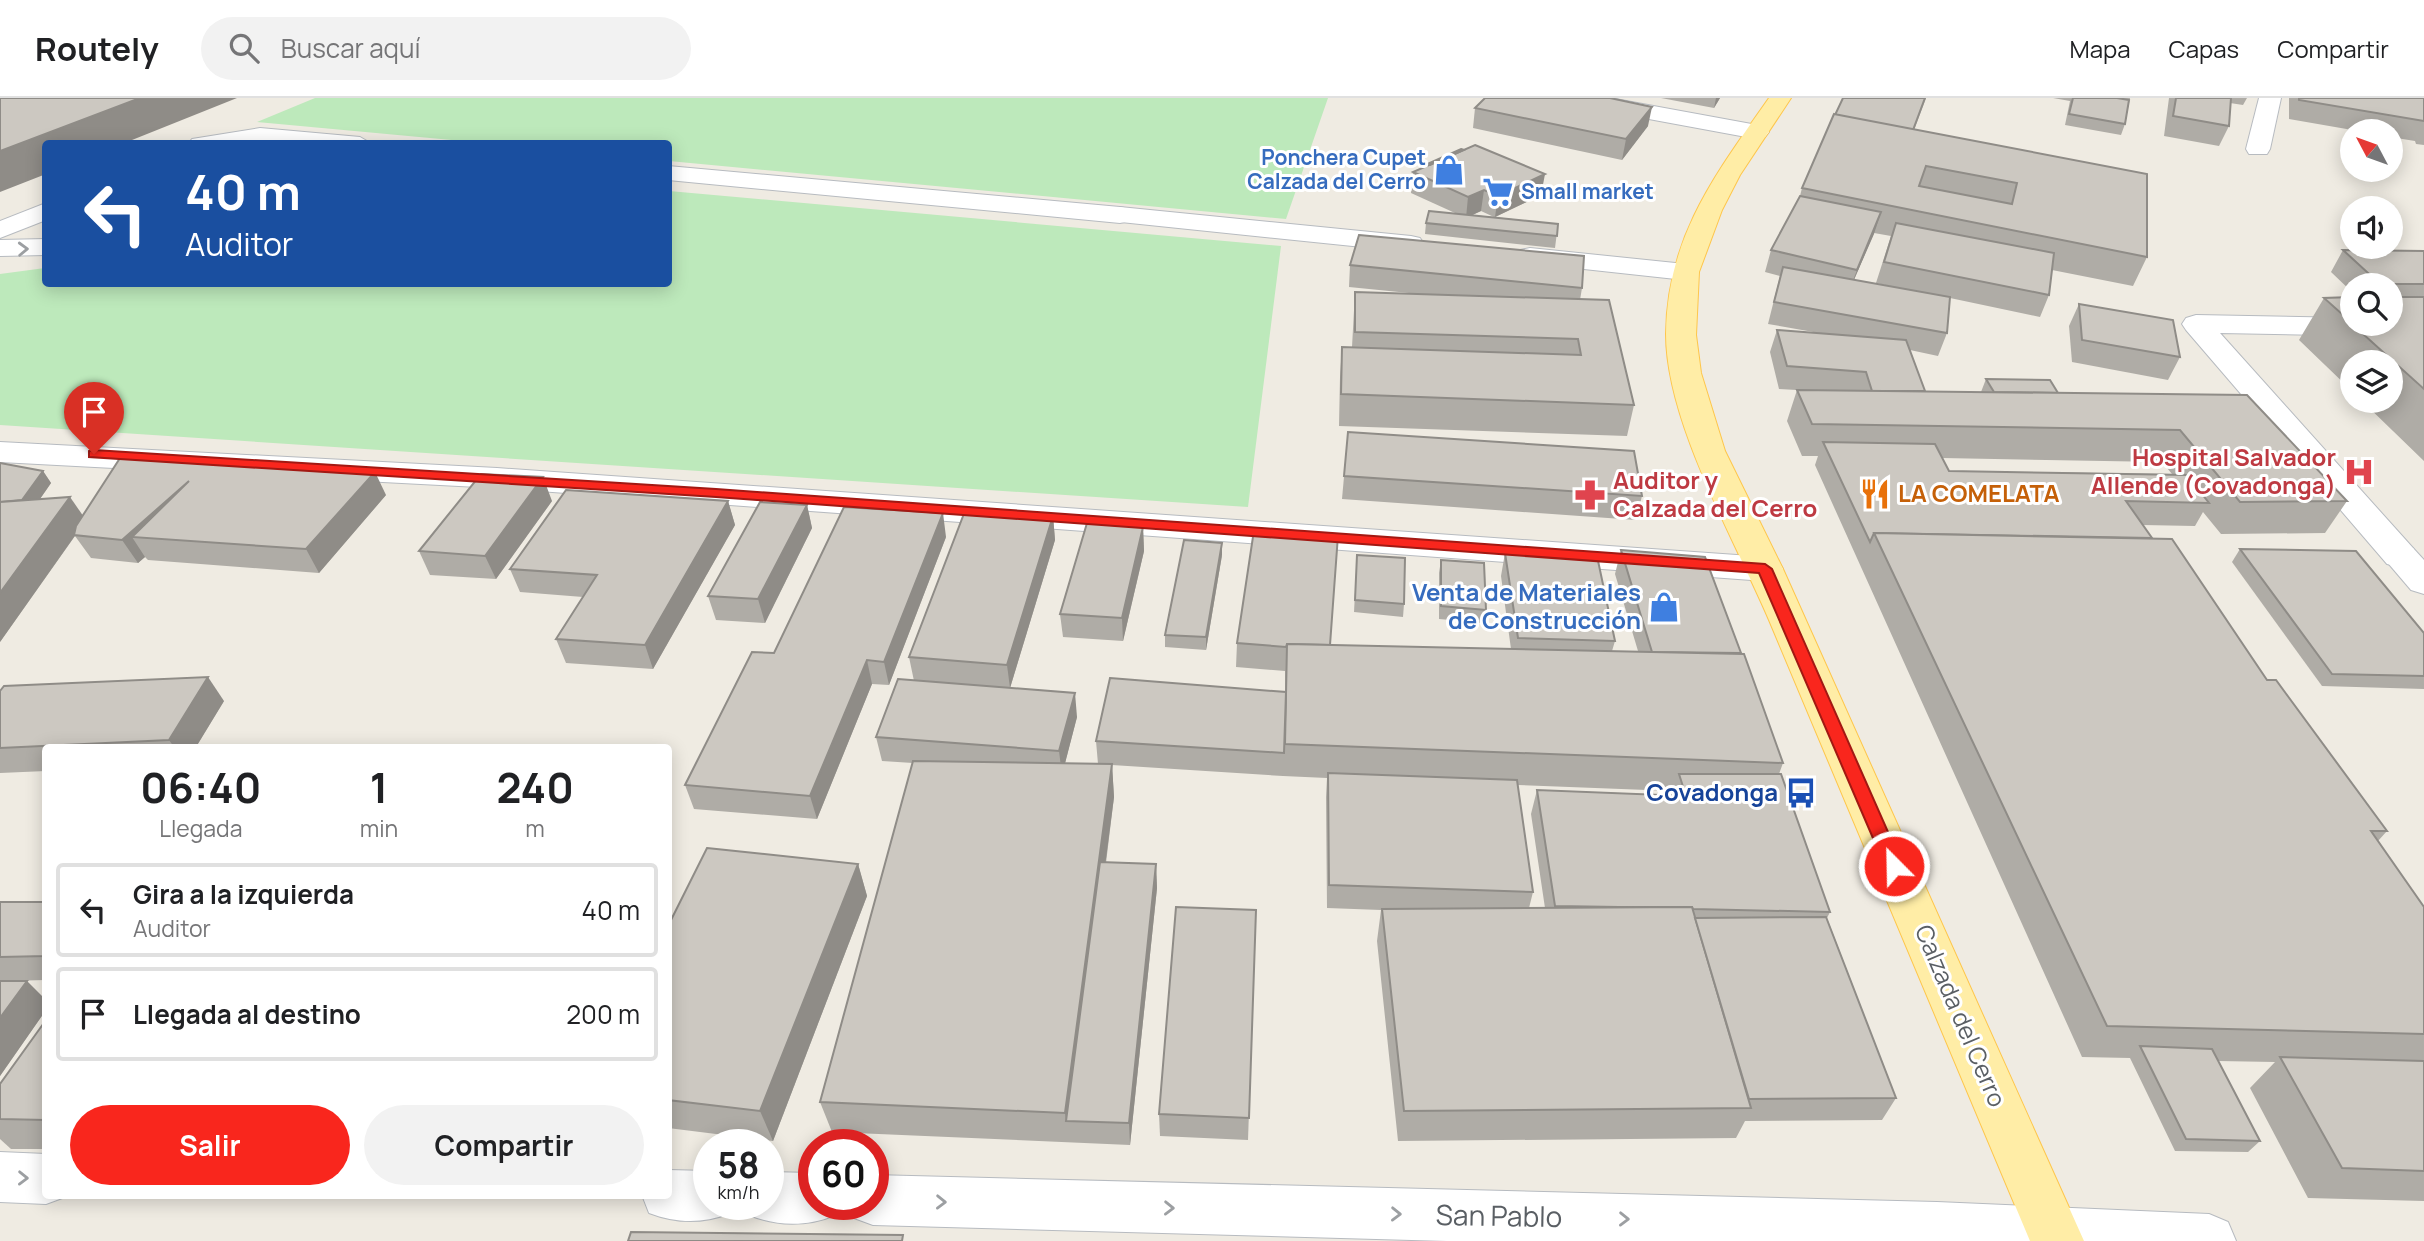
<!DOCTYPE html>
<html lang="es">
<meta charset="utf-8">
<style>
:root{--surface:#fff;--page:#f2f2f2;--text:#202124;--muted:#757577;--line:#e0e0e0;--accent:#f9261d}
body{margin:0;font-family:Manrope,sans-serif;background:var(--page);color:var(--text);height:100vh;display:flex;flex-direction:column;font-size:26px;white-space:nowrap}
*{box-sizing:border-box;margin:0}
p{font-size:23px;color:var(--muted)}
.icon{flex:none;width:38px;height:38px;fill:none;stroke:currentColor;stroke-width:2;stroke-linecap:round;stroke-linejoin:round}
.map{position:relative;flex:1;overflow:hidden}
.panel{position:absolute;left:42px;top:646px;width:630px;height:455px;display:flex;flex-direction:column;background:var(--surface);border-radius:7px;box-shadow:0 4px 18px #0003}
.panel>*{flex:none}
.banner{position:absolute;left:42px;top:42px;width:630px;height:147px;border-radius:7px;box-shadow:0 4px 18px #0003;background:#1a4fa0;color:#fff;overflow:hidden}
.needle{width:46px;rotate:311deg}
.buttons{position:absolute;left:2340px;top:21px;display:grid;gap:14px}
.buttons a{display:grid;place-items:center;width:63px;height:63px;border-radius:50%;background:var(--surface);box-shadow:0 4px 18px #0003;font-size:35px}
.speed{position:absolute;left:693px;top:1031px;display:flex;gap:14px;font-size:35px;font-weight:700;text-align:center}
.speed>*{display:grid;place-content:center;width:91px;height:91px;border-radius:50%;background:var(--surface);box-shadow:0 4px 18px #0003;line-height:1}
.speed small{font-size:18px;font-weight:400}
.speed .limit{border:10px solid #d22;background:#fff;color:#111}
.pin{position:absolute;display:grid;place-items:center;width:60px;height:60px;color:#fff;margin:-72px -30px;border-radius:50% 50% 50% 0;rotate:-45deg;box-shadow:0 0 7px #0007}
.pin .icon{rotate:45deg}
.me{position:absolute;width:77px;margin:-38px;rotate:337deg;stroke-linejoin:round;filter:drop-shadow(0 0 5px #0008)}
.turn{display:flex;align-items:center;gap:24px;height:147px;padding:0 28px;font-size:32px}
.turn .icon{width:91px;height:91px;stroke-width:2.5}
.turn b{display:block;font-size:49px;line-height:60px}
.eta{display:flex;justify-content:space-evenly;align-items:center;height:119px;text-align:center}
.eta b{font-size:42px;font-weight:700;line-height:49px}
.action{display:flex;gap:14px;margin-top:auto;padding:14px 28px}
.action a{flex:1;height:80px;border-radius:42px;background:var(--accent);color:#fff;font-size:28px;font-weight:700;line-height:80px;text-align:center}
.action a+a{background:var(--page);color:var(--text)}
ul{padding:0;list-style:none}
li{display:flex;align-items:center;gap:21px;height:94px;margin:0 14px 10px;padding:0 14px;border:4px solid var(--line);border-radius:7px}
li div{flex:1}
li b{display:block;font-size:26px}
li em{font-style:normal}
header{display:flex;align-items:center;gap:42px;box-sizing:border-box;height:98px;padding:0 35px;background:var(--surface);border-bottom:2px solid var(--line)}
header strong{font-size:33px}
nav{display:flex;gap:38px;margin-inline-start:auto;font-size:24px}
.search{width:490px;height:63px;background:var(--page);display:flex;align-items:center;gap:18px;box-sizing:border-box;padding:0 24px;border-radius:38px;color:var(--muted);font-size:26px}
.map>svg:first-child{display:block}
.green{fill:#bde9bb}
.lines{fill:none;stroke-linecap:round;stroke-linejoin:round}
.lane-casing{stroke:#b7bbc0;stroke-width:2}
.street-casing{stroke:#b7bbc0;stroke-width:2}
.primary-casing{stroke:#fec64b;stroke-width:2}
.lane{fill:#fff;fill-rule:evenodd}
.street{fill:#fff;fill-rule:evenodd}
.primary{fill:#ffeda6;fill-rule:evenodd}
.wall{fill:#afaca6;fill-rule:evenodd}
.shaded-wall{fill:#8f8c87}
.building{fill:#ccc8c1;stroke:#8f8c87;stroke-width:2;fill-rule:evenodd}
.oneway{stroke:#9c9fa2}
.route{fill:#f9261d;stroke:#a21913;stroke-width:2}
.labels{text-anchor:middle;stroke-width:6;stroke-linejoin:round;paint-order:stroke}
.far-shop-label{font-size:21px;font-weight:bold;fill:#366cbe;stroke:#fff;text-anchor:end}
.health-label{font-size:24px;font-weight:bold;fill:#be3a42;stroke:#fff;text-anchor:end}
.food-label{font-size:24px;font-weight:bold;fill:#c56008;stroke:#fff;text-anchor:start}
.shop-label{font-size:24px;font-weight:bold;fill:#366cbe;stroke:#fff;text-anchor:end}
.transit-label{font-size:24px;font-weight:bold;fill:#164399;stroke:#fff;text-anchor:end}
.street-label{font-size:24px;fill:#5a5f64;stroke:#fff}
.near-street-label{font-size:28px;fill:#5a5f64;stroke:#fff}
</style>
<header>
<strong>Routely</strong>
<div class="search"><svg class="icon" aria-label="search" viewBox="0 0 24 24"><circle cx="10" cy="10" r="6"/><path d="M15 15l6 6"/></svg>Buscar aquí</div>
<nav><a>Mapa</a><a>Capas</a><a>Compartir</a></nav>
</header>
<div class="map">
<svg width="2424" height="1143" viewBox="0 0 2424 1143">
<rect width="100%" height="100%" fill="#efebe2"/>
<g class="green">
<path d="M315 0H1328L1286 121 669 63 668 46 484 45 257 24Z"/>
<path d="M669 93 1281 148 1248 409 0 327V176L45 170 46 186H668Z"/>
</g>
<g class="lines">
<g class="lane-casing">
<g id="lane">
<path d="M2259 0H2281L2270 51 2267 56H2249L2246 51Z"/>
<path d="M260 30 360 39 372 46H188L192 41Z"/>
<path d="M668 68 1120 109 1129 111 1133 117 1129 123 1120 125 668 82Z"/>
<path d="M46 105V122L0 140V123Z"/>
<path d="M46 141V157L0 158V142Z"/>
<path d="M2196 217 2352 220V226H2390V221H2424V239L2220 235 2413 450 2418 458 2413 466 2400 469 2387 466 2186 232 2182 226 2186 220Z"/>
</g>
</g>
<g class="street-casing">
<g id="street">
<path d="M1562 0H1610L1757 27 1765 29 1769 34 1765 39 1757 41 1573 7Z"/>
<path d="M1120 109 1411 138 1420 140 1424 146 1420 152 1411 154 1111 123 1107 117 1111 111Z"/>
<path d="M1530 150 1685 166 1695 168 1699 174 1695 180 1685 182 1520 164 1516 158 1520 152Z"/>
<path d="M0 344 497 370 1765 459 1778 463 1783 471 1778 479 1765 483 497 390 0 364Z"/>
<path d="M2400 447 2413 450 2424 462V496L2411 492 2382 458 2387 450Z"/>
<path d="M0 1054 46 1056V1097L65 1099 46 1106 0 1104Z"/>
<path d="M668 1072 709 1073V1106H732L728 1116C702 1126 675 1125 649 1115L642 1097H668Z"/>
<path d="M768 1074 814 1075V1106H838L833 1118C806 1129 776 1128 749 1117L744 1106H768Z"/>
<path d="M873 1077 1937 1104 2209 1116 2228 1124 2236 1143H1447L873 1127 854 1120 848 1106H873Z"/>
</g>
</g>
<g class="primary-casing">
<path id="primary" d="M1769 0H1791L1740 77 1722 112 1699 174 1696 237 1701 275 1725 353 1783 471 2084 1143H2030C1943 936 1856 729 1769 522 1734 440 1666 324 1666 236 1667 138 1716 76 1769 0Z"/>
</g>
<use href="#lane" class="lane"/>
<use href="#street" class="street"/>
<use href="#primary" class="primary"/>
</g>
<g class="wall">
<path d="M1661 0H1720L1714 10Z"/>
<path d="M1843 0H1926L1914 32 2147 76V159L2133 188 2052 172 2049 197 2040 219 1950 200 1947 235 1938 258 1910 252 1925 293 1981 294 1986 281 2058 295 2247 297 2347 403 2325 435 2221 436 2203 414 2195 428 2143 427 2152 440 2267 582 2387 733 2378 743 2424 809V1103L2308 1100 2250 990 2275 964 2218 963 2260 1043 2248 1054 2175 1053 2130 960 2082 959 1815 367 1818 358H1802L1787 323 1797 292 1779 291 1770 254 1777 232 1819 235 1768 226 1780 178 1765 174 1771 152 1800 98 1802 90ZM1874 135 1891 138 1876 185 1914 193 1854 182ZM1942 360 2162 364 2172 376 1949 373Z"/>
<path d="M2053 0H2130L2125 26 2121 37 2065 27 2070 3Z"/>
<path d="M2169 0H2247L2243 7 2230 5 2229 28 2219 48 2164 38Z"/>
<path d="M2289 0H2424V47L2416 46 2415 43 2390 39V33H2358L2289 21Z"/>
<path d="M1475 10 1648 28 1622 62 1473 30Z"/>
<path d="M1464 52 1541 97 1495 119 1558 126 1555 150 1425 136 1426 125 1455 115 1411 95 1413 74 1427 68V66ZM1481 113 1494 119 1472 117Z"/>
<path d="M2343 152 2424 153V363L2362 303H2390V264H2352V293L2299 242 2324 200 2390 226V187H2352V194L2331 174Z"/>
<path d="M1350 167 1582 190 1580 202 1634 307 1627 338 1339 328 1340 279 1342 249H1352L1355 194 1429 197 1349 189Z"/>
<path d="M2079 206 2180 259 2168 282 2072 264 2069 228Z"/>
<path d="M1348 334 1642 398 1636 422 1342 401Z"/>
<path d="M43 373 51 385 40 401 83 418 386 397 319 475 148 462 145 459 138 465 91 460 75 438 0 544Z"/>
<path d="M552 403 496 481 430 477 419 453Z"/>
<path d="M728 403 735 427 653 571 566 565 556 541 583 499 520 494 510 471Z"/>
<path d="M807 407 812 430 765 525 716 522 708 498Z"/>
<path d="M1053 418 1055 442 1010 590 1077 619 1065 665 1098 666 1096 643 1285 594V573L1236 569 1237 545 1511 551 1501 478 1505 455 1615 543 1612 553H1638L1615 476 1621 452 1741 555 1783 665 1779 676 1830 814 1827 820 1896 1000 1882 1022 1745 1023 1736 1040 1398 1043 1377 843 1381 812 1327 810 1326 699 1327 680 1283 678 1112 667 1114 699 1106 765 1156 766 1157 790 1130 1047 832 1034 820 1004 913 665 882 663 876 639 914 583 909 559ZM1518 687 1673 693 1672 697 1537 692 1531 716 1545 810H1529L1533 794Z"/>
<path d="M1143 429 1144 453 1123 543 1063 539 1060 516Z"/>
<path d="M946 439 889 587 872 586 817 721 694 711 685 687 774 555Z"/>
<path d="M2240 451 2424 535V591L2322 588 2232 464Z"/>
<path d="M1222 457 1206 552 1165 549V537Z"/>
<path d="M1357 457 1404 506 1403 519 1354 514Z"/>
<path d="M1441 462 1486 512 1484 525 1439 521V475Z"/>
<path d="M0 593 224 603 196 649H46V673L0 675Z"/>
<path d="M858 766 867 798 773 1043 668 1030V828Z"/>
<path d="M0 804H46V882L7 883 46 902V912L0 978Z"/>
<path d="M1256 812 1248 1042 1160 1038 1159 1016Z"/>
<path d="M46 922V1051H11L0 1041V986Z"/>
</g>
<g class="shaded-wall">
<path d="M140 0H237L122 46H46V76L0 94V53Z"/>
<path d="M1716 0H1720L1714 10Z"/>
<path d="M1652 9 1648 28 1622 62 1626 41Z"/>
<path d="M1545 76 1541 97 1495 119 1498 98Z"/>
<path d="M1484 92 1481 113 1466 120 1468 99Z"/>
<path d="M1881 114 1874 136 1849 193 1857 172Z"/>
<path d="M43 373 51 385 22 427 13 414Z"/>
<path d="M375 374 386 397 319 475 306 451Z"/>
<path d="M543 379 552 403 496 481 485 458Z"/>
<path d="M189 383 132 439 145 459 138 465 122 442Z"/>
<path d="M70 399 86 422 0 544V495Z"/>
<path d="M728 403 735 427 653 571 645 547Z"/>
<path d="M807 407 812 430 765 525 758 501Z"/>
<path d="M943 415 946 439 889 587 884 564Z"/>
<path d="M1053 418 1055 442 1010 590 1007 567Z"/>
<path d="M1143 429 1144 453 1123 543 1122 520Z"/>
<path d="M1222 445V457L1206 552V539Z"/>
<path d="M867 562 872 586 817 721 810 698Z"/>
<path d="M208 579 224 603 196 649H174L169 642Z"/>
<path d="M1075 595 1077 619 1062 677 1059 653Z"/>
<path d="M1112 666 1114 699 1072 1023H1066L1065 1015Z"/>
<path d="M858 766 867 798 773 1043 760 1013Z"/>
<path d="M1156 766 1157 790 1130 1047 1129 1025Z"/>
<path d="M27 883 46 902V912L0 978V920Z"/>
</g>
<g class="building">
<path d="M0 0H140L0 53Z"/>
<path d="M1485 0H1610L1652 9 1626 41 1475 10Z"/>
<path d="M1843 0H1925L1913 32 1835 17Z"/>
<path d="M2073 0H2117L2129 2 2125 26 2069 16Z"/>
<path d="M2176 0H2231L2229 28 2173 18Z"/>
<path d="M2299 0H2424V23L2299 2Z"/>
<path d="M1834 16 2147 76V159L1802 90ZM1926 68 2017 85 2012 106 1919 88Z"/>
<path d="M1475 47 1545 76 1498 98 1484 92 1468 99 1413 74Z"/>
<path d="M1461 51 1464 52 1430 67 1427 66Z"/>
<path d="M1800 98 1881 114 1857 172 1771 152Z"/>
<path d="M1429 113 1558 126 1557 138 1426 125Z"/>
<path d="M1896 125 2054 155 2049 197 1884 164Z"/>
<path d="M1359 137 1584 158 1582 190 1350 167Z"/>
<path d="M2343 152 2424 153V186H2380Z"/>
<path d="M1783 169 1950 199 1947 235 1774 204Z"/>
<path d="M1355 194 1609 202 1634 307 1341 296 1342 249 1581 257 1578 241 1355 234Z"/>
<path d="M2352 199V225L2324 200Z"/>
<path d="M2390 199H2424V291L2352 226H2390Z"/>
<path d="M2079 206 2173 222 2180 259 2082 242Z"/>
<path d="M1777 232 1906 242 1925 293H1872L1866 274 1787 268Z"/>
<path d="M1986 281 2050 282 2058 295 1994 294Z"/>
<path d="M1797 292 2247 297 2347 403 2240 404 2180 332 1812 326Z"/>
<path d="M1348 334 1634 353 1642 398 1344 378Z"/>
<path d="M1823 344 1935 346 1949 373 2187 377 2209 405 2126 403 2152 440 1874 435 1870 444Z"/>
<path d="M122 357 375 374 306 451 132 439 189 383 122 442 74 437 76 428Z"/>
<path d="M0 365 43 373 22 402 0 404Z"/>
<path d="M481 376 543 379 485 458 419 453Z"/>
<path d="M566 392 728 403 645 547 556 541 597 477 510 471Z"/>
<path d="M70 399 0 495V404Z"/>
<path d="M760 404 807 407 758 501 708 498Z"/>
<path d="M844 409 943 415 884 564 867 562 810 698 685 687 752 554 774 555Z"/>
<path d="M965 413 1053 418 1007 567 909 559Z"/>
<path d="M1087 425 1143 429 1122 520 1060 516Z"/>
<path d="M1254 432 1338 437 1330 547 1287 546 1286 549 1237 545Z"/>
<path d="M1874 435 2172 441 2267 582H2276L2387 733H2371L2424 809V936L2107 928Z"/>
<path d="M1184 442 1222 445 1206 539 1165 537Z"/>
<path d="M2240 451 2356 453 2424 535V578L2332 576Z"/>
<path d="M1621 452 1705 459 1741 555 1652 554Z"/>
<path d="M1505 455 1597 458 1615 543 1518 540Z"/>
<path d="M1357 457 1405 460 1404 506 1355 502Z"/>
<path d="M1441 462 1484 465 1486 512 1441 508Z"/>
<path d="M1287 546 1744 556 1783 665 1285 646Z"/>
<path d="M208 579 169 642 0 650V593L4 588Z"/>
<path d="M1110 580 1286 594 1284 655 1096 643Z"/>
<path d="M898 581 1075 595 1059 653 876 639Z"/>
<path d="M913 663 1112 666 1065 1015 820 1004Z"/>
<path d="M1328 675 1517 682 1533 794 1329 787Z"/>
<path d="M1679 676H1781L1830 814 1693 811 1692 809H1619L1555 808 1537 692 1686 698Z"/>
<path d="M707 750 858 766 760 1013 668 1002V828Z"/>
<path d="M1100 764 1156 766 1129 1025 1066 1023Z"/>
<path d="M0 804H46V858L0 859Z"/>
<path d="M1176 809 1256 812 1249 1020 1159 1016Z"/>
<path d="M1692 809 1751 1010 1404 1013 1382 811Z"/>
<path d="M1826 819 1896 1000 1749 1001 1695 820Z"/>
<path d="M0 883H27L0 920Z"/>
<path d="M46 922V1022L0 1021V986Z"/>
<path d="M2140 948 2212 951 2260 1043 2186 1041Z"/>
<path d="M2280 959 2424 963V1073L2342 1070Z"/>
<path d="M631 1134 903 1137 902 1143H628Z"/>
</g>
<defs><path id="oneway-chevron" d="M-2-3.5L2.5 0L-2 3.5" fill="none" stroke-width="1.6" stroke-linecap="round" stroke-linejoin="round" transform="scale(1.75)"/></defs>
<g class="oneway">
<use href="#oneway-chevron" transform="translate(23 151) rotate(-2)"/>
<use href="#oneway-chevron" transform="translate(23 1080) rotate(1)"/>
<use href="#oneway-chevron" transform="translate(941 1104) rotate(1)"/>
<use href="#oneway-chevron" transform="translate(1169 1110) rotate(1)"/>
<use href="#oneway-chevron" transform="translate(1396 1116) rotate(1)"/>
<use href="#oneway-chevron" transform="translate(1624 1121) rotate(1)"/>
</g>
<path class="route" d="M94 352 716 391 1765 466 1772 471 1903 768 1894 775 1885 768 1759 475 716 399 89 359V353Z"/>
<defs>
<g id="shop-bare" transform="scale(2.415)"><path d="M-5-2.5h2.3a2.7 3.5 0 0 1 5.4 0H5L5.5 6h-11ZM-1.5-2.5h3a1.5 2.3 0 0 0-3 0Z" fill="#3f7fe0" stroke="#fff" stroke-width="2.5" paint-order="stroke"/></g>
<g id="supermarket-bare" transform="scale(2.415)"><path d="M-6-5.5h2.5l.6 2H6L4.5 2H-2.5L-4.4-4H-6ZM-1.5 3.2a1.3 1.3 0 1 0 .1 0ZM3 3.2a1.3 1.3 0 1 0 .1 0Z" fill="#3f7fe0" stroke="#fff" stroke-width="2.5" paint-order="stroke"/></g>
<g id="hospital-bare" transform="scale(2.415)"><path d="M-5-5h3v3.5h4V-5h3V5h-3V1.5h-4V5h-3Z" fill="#e0444e" stroke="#fff" stroke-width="2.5" paint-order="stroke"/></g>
<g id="restaurant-bare" transform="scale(2.415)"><path d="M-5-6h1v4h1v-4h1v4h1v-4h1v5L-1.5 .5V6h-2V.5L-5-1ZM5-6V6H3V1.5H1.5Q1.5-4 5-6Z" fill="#e8710a" stroke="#fff" stroke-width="2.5" paint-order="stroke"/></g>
<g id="pharmacy-bare" transform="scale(2.415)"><path d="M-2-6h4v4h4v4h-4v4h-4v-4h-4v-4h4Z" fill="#e0444e" stroke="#fff" stroke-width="2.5" paint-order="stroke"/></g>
<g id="bus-bare" transform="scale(2.415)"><path d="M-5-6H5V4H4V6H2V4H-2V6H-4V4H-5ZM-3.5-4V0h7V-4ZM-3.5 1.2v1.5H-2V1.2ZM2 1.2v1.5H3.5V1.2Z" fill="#1a4fb4" stroke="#fff" stroke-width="2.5" paint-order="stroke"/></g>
</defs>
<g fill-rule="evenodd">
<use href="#shop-bare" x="1449" y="72"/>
<use href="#supermarket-bare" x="1498" y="94"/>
<use href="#hospital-bare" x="2359" y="374"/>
<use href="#restaurant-bare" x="1875" y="396"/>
<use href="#pharmacy-bare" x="1590" y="397"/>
<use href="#shop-bare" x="1664" y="509"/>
<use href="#bus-bare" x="1801" y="695"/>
</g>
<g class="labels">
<g class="far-shop-label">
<text x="1426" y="67">Ponchera Cupet<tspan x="1426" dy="24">Calzada del Cerro</tspan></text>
<text x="1521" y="101" text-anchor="start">Small market</text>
</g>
<g class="health-label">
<text x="2336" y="368">Hospital Salvador<tspan x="2336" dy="28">Allende (Covadonga)</tspan></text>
<text x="1613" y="391" text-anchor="start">Auditor y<tspan x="1613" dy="28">Calzada del Cerro</tspan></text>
</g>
<g class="food-label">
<text x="1898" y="404">LA COMELATA</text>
</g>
<g class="shop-label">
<text x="1641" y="503">Venta de Materiales<tspan x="1641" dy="28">de Construcción</tspan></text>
</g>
<g class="transit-label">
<text x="1778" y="703">Covadonga</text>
</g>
<g class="street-label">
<text transform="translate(1960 918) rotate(67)" y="8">Calzada del Cerro</text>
</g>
<g class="near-street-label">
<text transform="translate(1499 1118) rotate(1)" y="10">San Pablo</text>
</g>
</g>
</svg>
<div class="buttons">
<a><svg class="needle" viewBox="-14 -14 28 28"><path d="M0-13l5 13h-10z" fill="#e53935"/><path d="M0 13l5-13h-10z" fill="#757577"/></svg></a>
<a><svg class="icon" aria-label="sound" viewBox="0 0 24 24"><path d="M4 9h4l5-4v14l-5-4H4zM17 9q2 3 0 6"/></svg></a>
<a><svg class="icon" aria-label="search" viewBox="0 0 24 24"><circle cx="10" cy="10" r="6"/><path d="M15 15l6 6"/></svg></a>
<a><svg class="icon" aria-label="layers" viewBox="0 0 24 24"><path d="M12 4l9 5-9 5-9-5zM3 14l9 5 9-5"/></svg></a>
</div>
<div class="speed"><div>58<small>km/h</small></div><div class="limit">60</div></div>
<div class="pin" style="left:94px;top:356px;background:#d93025"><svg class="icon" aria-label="arrive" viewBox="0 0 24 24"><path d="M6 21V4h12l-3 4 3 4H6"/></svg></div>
<svg class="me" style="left:1894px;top:768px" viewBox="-20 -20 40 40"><circle r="17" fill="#f9261d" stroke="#fff" stroke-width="3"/><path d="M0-11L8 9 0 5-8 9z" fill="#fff"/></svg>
<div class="banner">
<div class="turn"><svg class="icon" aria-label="left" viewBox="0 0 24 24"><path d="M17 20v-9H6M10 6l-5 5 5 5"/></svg><div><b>40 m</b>Auditor</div></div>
</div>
<section class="panel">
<div class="eta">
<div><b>06:40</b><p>Llegada</p></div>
<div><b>1</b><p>min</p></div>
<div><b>240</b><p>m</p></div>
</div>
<ul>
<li><svg class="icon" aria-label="left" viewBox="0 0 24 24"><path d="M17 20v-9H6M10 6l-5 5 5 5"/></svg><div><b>Gira a la izquierda</b><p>Auditor</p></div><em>40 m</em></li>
<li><svg class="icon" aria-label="arrive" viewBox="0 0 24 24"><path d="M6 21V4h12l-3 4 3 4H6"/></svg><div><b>Llegada al destino</b></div><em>200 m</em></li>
</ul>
<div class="action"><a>Salir</a><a>Compartir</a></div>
</section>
</div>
